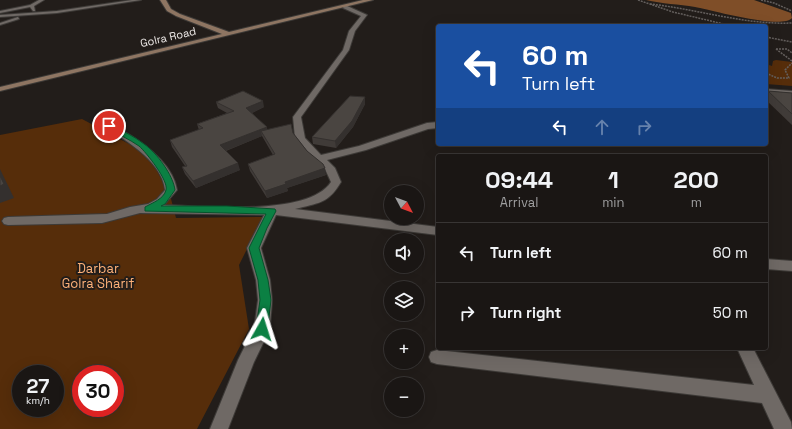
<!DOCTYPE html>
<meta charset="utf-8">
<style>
:root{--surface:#1a1614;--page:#231f1d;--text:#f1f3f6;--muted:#9f9fa0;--line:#383534}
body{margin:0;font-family:"Space Grotesk",sans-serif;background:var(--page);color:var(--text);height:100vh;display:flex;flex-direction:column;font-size:15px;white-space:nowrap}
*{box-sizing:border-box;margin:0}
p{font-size:13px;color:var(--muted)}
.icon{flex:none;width:22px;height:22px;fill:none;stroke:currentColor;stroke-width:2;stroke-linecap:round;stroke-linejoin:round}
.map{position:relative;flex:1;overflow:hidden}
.drawer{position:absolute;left:436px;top:154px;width:332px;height:196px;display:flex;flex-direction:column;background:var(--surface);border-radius:4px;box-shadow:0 4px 16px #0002,0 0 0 1px var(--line)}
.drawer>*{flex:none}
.banner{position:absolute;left:436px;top:24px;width:332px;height:122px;border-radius:4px;box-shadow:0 4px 16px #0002,0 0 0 1px var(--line);background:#1a4fa0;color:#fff;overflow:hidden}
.needle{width:26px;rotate:131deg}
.tools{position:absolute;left:384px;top:185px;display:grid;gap:8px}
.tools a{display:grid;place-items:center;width:40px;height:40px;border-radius:50%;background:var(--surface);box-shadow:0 4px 16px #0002,0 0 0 1px var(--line);font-size:20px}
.speed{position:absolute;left:12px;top:365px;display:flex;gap:8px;font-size:20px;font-weight:700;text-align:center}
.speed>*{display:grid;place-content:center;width:52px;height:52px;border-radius:50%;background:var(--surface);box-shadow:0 4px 16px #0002,0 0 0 1px var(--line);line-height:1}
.speed small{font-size:10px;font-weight:400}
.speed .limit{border:6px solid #d22;background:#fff;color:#111}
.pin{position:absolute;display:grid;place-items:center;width:34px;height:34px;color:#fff;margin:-17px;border:2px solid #fff;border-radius:50%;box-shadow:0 1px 4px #0007}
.me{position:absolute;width:44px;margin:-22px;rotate:6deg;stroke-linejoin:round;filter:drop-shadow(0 0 3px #0008)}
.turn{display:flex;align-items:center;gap:14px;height:84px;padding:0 20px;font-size:18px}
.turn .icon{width:52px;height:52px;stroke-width:2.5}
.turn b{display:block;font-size:28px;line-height:34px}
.lanes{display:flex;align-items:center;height:38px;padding:0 20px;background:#0003;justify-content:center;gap:20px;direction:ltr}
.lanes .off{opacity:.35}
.eta{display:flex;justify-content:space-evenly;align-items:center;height:68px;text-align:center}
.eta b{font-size:24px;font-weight:700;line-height:28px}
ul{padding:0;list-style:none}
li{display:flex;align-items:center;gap:12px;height:60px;padding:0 20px;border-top:1px solid var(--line)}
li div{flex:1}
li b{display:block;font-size:15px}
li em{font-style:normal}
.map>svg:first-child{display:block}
.green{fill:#562d0a;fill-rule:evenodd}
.water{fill:#7f4e28}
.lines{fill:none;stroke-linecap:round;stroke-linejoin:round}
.lane-casing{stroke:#3d3a37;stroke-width:2}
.street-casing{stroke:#3d3a37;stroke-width:2}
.secondary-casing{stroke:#3d3a37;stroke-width:2}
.path{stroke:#645f5d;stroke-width:1.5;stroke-dasharray:2 1;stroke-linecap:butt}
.lane{fill:#6f6965;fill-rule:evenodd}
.street{fill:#6f6965;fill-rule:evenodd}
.secondary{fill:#8e7562;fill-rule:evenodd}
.wall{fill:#403b38}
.shaded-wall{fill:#34302e}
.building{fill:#4a4541;stroke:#34302e}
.route{fill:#0b8043;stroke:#07532c}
.labels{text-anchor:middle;stroke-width:4;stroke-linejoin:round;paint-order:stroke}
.far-street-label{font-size:11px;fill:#efebe9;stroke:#221d1a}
.park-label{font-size:13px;fill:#fdb179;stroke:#221d1a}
</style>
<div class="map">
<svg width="792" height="429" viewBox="0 0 792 429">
<rect width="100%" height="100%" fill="#221d1a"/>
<g class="green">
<path d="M776 60 792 62V86L766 84V64L772 66 773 61Z"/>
<path d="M82 119 148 154 170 195 176 218 263 217 239 265 249 329 197 429H0V135ZM21 374H55V408H21ZM81 374H115V408H81Z"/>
</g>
<path class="water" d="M646 0H754L791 13 792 18C781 30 712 10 695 7 679 4 662 4 646 0Z"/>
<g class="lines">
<g class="lane-casing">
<g id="lane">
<path d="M39 0H44L34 6 35 11H33L30 7 0 13V11L30 5Z"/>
<path d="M132 0H141L57 13 0 17V15L57 11Z"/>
<path d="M18 17 19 19 0 25V23Z"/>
</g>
</g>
<g class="street-casing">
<g id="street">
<path d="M345 5 367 15 355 31 349 50 301 117 305 138 321 155 359 146 427 123 438 122V128L428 129 366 150 327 160 335 168 341 182C328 204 318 203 295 209L438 227V235L276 215 261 248 270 280 272 300 270 329 254 362 228 429H210L238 360 254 328 258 300 256 280 247 248 264 215 140 213 102 223 8 225 4 224 2 221 4 218 8 217 107 214 130 207 148 204 157 199 165 190C162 160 121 137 98 123L96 121 101 118C108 120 114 125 120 129 141 141 173 163 177 190L164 205C203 206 308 217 331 182L325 169 309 156 295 138 293 117 343 50 349 31 361 16 343 8Z"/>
<path d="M766 89 792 91V95L768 93H766Z"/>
<path d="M766 259 792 261V271L766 269Z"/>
<path d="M737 348H753L791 422 792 429H774L762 403 437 364 431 362 429 357 431 352 437 350 754 385Z"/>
</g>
</g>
<g class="secondary-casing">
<path id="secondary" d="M160 0H166L171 9 180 14 229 32 363 0H373L0 91V87L222 34 176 16 167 11Z"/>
</g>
<g class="path">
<path d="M638 0 673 12 732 26"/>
<path d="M761 0 774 3 792 11"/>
<path d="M650 4C697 9 744 25 792 23"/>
<path d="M766 37 792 42"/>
<path d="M776 49 792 61"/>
<path d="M776 49H787L792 53"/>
<path d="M766 73 777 78H789L785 70 792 63"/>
</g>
<use href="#lane" class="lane"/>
<use href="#street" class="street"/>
<use href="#secondary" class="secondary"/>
</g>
<g class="wall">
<path d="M768 91 792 93V125L766 100V94Z"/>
<path d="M365 97V104L353 127 336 148 313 144 312 137Z"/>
<path d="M216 102 264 107 252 113 268 130 293 133 326 175 287 188 288 191 267 198 250 171 248 164 273 155 262 136 226 151 240 170 196 188 185 174 182 167 185 166 172 147 170 140 199 130 197 124 227 113 218 108Z"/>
</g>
<g class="shaded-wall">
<path d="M365 97V104L353 127 336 148 335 141Z"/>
<path d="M263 101 264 107 248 115 246 108Z"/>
<path d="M267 127 268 134 261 131 262 136 222 152 220 145Z"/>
<path d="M238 163 240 170 196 188 193 181Z"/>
<path d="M325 168 326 175 287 188 288 191 267 198 265 191 285 182Z"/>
<path d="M0 169 14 198 0 203Z"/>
</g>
<g class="building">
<path d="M243 91 263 101 246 108 267 127 220 145 238 163 193 181 182 167 187 166 170 140 203 128 197 124 234 111 216 102Z"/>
<path d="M768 91 792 93V114Z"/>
<path d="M350 96 365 97 352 121 335 141 312 137Z"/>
<path d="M291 124 293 133 307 151 323 164 325 168 285 182 286 184 265 191 248 164 275 154 261 131Z"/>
<path d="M0 176 4 184 0 186Z"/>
</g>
<path class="route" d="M107 125H112C122 131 134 136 144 144 157 153 173 175 175 190L165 204 161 206H227L275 209 276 211 267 228 259 248 268 280 271 300 267 333 262 334 258 333 256 329 260 300 258 280 249 248 266 214 145 211V207C152 203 164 199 166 190 169 181 146 152 139 146 129 139 117 134 107 127Z"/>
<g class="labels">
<g class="far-street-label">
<text transform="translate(168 37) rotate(-13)" y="4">Golra Road</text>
</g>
<g class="park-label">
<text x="98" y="273">Darbar<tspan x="98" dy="15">Golra Sharif</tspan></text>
</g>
</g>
</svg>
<div class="tools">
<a><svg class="needle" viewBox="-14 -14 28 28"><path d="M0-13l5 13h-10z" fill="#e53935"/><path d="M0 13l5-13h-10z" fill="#9f9fa0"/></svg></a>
<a><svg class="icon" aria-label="sound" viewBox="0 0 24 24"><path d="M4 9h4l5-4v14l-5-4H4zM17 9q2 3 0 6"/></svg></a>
<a><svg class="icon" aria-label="layers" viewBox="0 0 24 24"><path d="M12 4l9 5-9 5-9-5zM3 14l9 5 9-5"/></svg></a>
<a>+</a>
<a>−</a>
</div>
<div class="speed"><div>27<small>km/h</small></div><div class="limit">30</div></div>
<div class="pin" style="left:109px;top:126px;background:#d93025"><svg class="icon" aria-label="arrive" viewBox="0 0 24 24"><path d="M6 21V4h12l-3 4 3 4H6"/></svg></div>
<svg class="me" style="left:262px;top:329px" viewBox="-20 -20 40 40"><path d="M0-17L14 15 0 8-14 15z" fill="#0b8043" stroke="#fff" stroke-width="4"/></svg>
<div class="banner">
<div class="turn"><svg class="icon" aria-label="left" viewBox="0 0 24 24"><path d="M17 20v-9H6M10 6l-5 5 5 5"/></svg><div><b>60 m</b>Turn left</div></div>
<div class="lanes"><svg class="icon" aria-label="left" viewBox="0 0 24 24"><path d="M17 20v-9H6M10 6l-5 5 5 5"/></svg><svg class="icon off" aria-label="ahead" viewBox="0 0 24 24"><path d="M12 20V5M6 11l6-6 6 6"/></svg><svg class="icon off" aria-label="right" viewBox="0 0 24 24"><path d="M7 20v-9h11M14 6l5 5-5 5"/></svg></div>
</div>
<section class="drawer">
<div class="eta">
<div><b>09:44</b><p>Arrival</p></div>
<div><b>1</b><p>min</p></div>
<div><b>200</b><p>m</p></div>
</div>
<ul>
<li><svg class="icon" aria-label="left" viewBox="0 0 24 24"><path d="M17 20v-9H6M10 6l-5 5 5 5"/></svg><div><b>Turn left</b></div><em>60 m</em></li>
<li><svg class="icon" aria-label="right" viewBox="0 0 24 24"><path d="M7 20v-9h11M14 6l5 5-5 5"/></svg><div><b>Turn right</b></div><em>50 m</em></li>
</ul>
</section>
</div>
